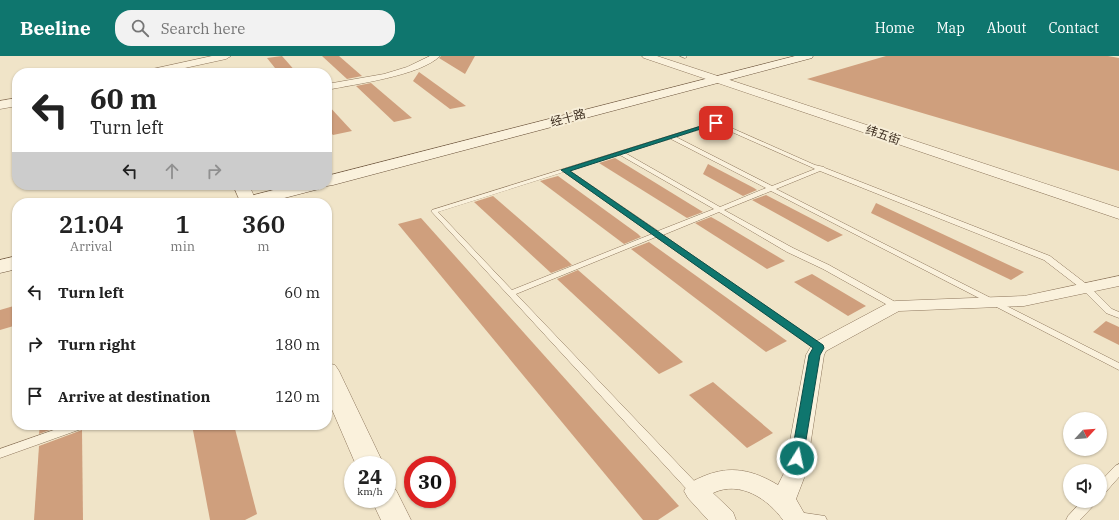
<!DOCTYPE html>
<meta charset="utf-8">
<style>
:root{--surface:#fff;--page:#f2f2f2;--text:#222;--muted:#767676;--accent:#0f766e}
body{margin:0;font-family:"IBM Plex Serif","Noto Sans SC",serif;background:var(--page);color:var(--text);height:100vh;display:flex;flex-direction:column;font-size:15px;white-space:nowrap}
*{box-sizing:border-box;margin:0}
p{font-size:13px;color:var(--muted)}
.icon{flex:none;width:22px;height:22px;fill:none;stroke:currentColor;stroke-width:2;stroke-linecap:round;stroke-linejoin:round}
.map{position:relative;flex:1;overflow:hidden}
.sheet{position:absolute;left:12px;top:142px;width:320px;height:232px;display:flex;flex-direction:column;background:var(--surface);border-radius:16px;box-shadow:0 1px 3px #0004}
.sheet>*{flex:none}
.top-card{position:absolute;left:12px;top:12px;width:320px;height:122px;border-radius:16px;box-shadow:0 1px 3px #0004;background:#fff;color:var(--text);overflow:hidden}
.needle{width:26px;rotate:64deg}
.controls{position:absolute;left:1063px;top:356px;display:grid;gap:8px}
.controls a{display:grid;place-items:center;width:44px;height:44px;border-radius:50%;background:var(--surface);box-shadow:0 1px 3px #0004;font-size:20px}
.speed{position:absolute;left:344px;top:400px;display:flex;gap:8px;font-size:20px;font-weight:700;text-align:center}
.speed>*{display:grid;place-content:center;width:52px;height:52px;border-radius:50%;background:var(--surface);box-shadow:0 1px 3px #0004;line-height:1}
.speed small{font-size:10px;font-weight:400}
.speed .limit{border:6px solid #d22;background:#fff;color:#111}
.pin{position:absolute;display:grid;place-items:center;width:34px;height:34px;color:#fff;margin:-17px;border-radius:8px;box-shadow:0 2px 6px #0006}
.me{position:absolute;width:44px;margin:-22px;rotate:10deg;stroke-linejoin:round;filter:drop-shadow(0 0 3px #0008)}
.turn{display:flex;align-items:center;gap:14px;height:84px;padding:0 12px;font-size:18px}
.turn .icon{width:52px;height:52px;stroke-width:2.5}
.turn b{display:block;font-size:28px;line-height:34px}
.lanes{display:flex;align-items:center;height:38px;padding:0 12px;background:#0003;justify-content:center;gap:20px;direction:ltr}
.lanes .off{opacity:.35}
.eta{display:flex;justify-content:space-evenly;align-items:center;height:68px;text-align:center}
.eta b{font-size:24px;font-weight:600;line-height:28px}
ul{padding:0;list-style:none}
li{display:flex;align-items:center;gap:12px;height:52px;padding:0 12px}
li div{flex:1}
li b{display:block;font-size:15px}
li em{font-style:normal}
header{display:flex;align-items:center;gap:24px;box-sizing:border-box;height:56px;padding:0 20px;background:var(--accent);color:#fff}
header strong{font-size:19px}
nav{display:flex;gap:22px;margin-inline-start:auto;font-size:14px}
.search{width:280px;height:36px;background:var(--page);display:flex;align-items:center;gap:10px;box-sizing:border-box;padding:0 14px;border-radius:16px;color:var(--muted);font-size:15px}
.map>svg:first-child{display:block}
.building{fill:#cf9f7d}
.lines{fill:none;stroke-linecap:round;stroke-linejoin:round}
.service-casing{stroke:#8d765c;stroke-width:1}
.minor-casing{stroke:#8d765c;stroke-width:1}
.tertiary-casing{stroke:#8d765c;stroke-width:1}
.secondary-casing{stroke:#6f573f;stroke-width:1}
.service{fill:#faf1dc;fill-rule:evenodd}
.minor{fill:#faf1dc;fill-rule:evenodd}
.tertiary{fill:#faf1dc;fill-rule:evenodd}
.secondary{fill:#faf1dc;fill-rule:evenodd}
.route{fill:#0f766e;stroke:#0a4d48}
.labels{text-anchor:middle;stroke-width:4;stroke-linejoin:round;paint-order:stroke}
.far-street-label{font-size:12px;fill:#3d2e20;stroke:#f7eed8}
</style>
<header>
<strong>Beeline</strong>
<div class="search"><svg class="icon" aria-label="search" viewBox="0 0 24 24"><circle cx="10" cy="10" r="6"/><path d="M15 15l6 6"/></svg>Search here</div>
<nav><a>Home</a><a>Map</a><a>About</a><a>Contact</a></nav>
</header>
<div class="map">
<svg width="1119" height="464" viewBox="0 0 1119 464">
<rect width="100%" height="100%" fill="#f0e4c8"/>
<g class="building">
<path d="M282 0 297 17H279L267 2Z"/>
<path d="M322 0H339L362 20 347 23Z"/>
<path d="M441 0H475L465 18 439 2Z"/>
<path d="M886 0H1108L1119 2V115L807 23Z"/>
<path d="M419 16 466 50 450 53 413 25Z"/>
<path d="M371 27 412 62 394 66 356 30Z"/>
<path d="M327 48 352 75 333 79 327 73Z"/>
<path d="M615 102 703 156 687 162 599 107Z"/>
<path d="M708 108 754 132 757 134 743 140 703 118Z"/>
<path d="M558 120 638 178 641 181 624 188 540 125Z"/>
<path d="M766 139 843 179 828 186 752 144Z"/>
<path d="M493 140 568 205 572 209 551 217 474 146Z"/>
<path d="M876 147 1024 216 1011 224 871 157Z"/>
<path d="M711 161 720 166 785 205 767 213 695 167Z"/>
<path d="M421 162 499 249 679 450 658 464H643L398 168Z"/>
<path d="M649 186 787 285 766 296 631 193Z"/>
<path d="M578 214 683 306 659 318 557 223Z"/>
<path d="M812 218 866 250 848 260 794 226Z"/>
<path d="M17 249V269L0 274V254Z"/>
<path d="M1106 265 1119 271V289L1093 276Z"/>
<path d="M713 326 773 377 747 392 689 339Z"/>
<path d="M40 369H63L39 378Z"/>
<path d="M192 369H234L257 458 245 464H210Z"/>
<path d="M82 374 83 464H34L39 390Z"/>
</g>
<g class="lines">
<g class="service-casing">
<g id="service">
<path d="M680 0H686L687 1 685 2Z"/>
<path d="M714 66H718L815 109 824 111 825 112 1050 200 1089 230 1112 253 1119 256V262L1106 257 1083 234 1044 204 820 115 776 133 1119 307V314L771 135 724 154 793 192 829 209 899 248 900 250 899 252H893L823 213 787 196 719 156 663 179 822 289 824 291 822 293H816L656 181 516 238 700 431 702 435 700 439 696 440 692 439 431 155 432 154ZM716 69 811 111 815 113 772 130 676 81ZM671 83 766 132 720 151 625 97ZM620 99 714 153 658 175 570 115ZM564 116 652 178 512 234 438 156Z"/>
<path d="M68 369H85L84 372 0 402V393Z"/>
<path d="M1119 408V421L1104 438 1100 439V426L1115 410Z"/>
<path d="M1082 445H1096L1094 449 1080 464H1066L1068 460Z"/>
<path d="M798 456 825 460 827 464H793L792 461 794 457Z"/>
</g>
</g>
<g class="minor-casing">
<g id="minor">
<path d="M430 0H440C420 20 355 28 327 34V28L384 18 407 11Z"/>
<path d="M1119 220V230L1024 250 899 255 826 295 824 299 806 417 796 443 808 464H783C768 443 740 424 713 437L733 456 736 464H708L688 442 684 435C688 426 695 424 704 420 731 409 753 414 778 429L784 417 806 299 813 287 890 246 896 245 1024 240Z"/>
</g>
</g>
<g class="tertiary-casing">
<g id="tertiary">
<path d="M212 0H231L226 3 162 17H143L148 14Z"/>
<path d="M642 0H657L1119 152V163L644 2Z"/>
<path d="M17 42V50L0 53V45Z"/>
<path d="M233 129H249L257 147H241Z"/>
<path d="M327 307 335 309 339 315 384 409H356L327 342Z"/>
<path d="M387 430 396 434 411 464H381L371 443H387Z"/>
</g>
</g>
<g class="secondary-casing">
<g id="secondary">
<path d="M795 0H813L812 2 333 129 327 130 323 129H327V120Z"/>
<path d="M293 129H322L319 133 265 147H235L238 143Z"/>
<path d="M17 200V213L0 217V204Z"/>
</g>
</g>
<use href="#service" class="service"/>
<use href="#minor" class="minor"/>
<use href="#tertiary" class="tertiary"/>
<use href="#secondary" class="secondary"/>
</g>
<path class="route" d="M714 66 719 67 570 115 823 289 824 292 820 299 803 402 802 406 797 407 793 406 791 402 809 299 813 292 561 114Z"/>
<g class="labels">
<g class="far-street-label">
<text transform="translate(568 62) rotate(-15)" y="4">经十路</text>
<text transform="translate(883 79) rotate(19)" y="4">纬五街</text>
</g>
</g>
</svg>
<div class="controls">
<a><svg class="needle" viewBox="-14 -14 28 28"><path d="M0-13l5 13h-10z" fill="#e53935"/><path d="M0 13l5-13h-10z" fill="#767676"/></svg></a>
<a><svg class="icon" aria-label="sound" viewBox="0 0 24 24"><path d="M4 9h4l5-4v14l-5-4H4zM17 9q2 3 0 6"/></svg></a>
</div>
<div class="speed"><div>24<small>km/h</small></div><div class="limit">30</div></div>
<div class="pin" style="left:716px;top:67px;background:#d93025"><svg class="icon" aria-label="arrive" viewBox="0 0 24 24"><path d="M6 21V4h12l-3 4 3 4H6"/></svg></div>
<svg class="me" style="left:797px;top:402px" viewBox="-20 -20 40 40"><circle r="17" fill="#0f766e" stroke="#fff" stroke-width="3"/><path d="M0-11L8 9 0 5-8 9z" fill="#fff"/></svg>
<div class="top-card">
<div class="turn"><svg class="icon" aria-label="left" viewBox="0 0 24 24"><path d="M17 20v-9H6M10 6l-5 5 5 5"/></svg><div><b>60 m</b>Turn left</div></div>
<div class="lanes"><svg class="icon" aria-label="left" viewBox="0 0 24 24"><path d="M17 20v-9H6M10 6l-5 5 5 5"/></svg><svg class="icon off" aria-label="ahead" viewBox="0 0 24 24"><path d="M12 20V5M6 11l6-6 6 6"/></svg><svg class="icon off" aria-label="right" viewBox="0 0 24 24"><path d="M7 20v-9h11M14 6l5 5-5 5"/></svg></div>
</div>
<section class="sheet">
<div class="eta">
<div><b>21:04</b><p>Arrival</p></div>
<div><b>1</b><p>min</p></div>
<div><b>360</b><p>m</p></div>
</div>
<ul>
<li><svg class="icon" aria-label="left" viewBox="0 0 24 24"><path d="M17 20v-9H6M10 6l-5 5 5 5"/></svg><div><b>Turn left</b></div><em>60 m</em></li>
<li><svg class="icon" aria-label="right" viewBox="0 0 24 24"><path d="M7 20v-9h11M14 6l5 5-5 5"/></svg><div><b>Turn right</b></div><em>180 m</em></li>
<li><svg class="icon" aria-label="arrive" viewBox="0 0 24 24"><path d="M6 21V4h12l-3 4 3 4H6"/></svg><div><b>Arrive at destination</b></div><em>120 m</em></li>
</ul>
</section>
</div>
